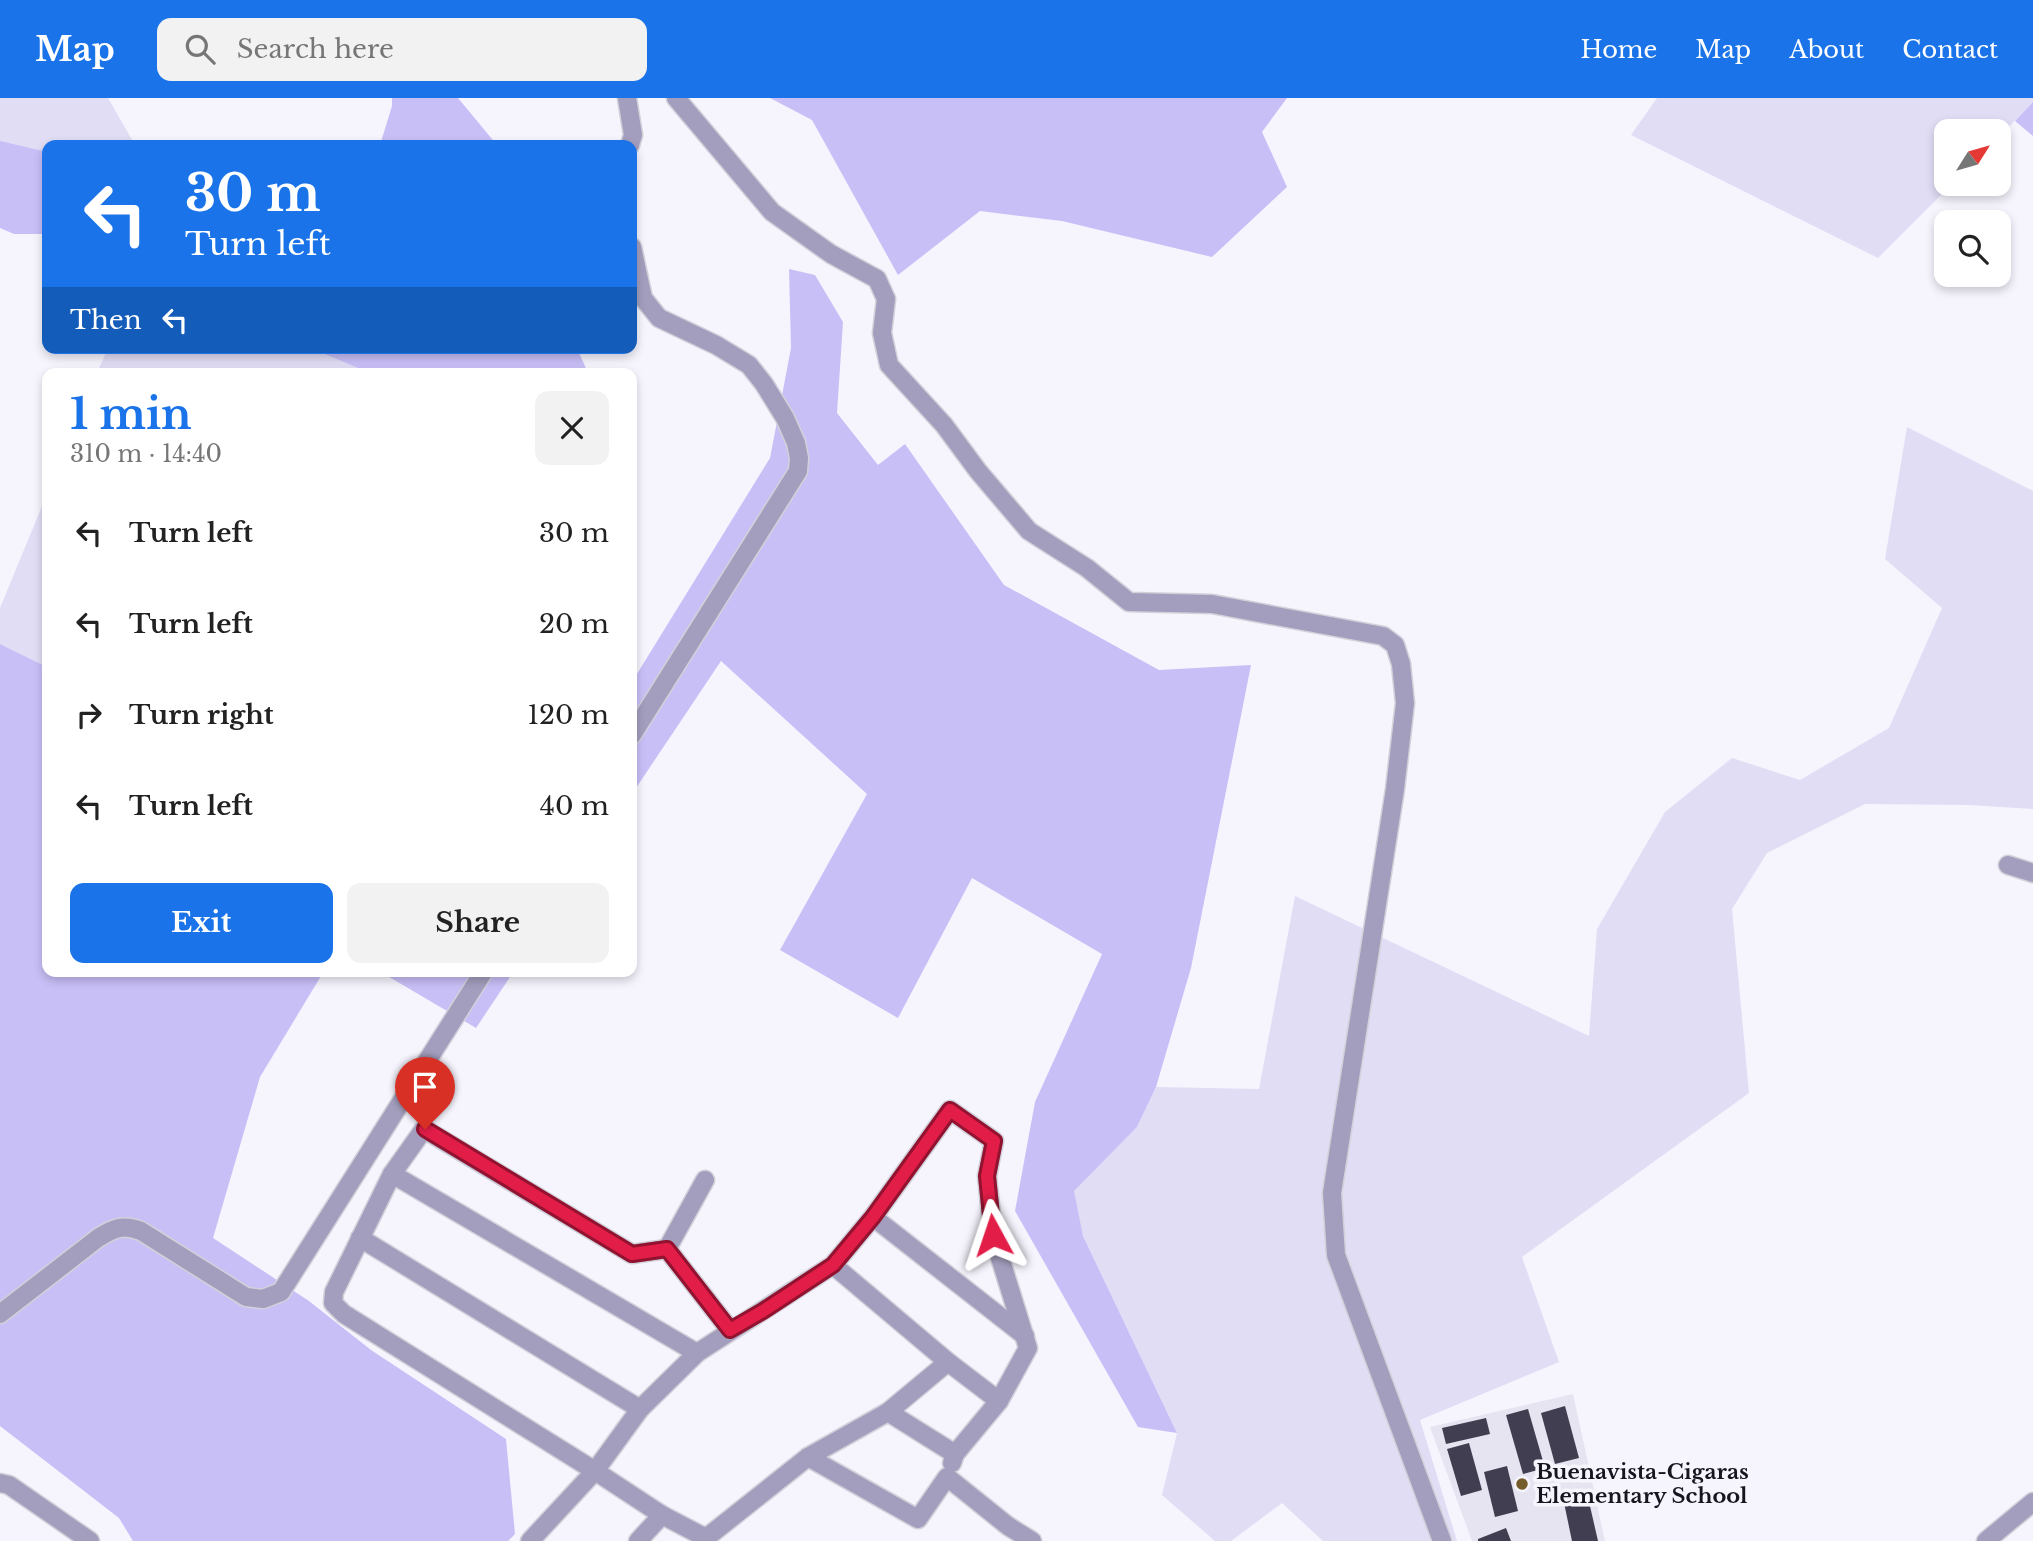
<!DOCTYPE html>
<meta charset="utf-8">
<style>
:root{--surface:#fff;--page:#f2f2f2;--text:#222;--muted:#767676;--accent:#1a73e8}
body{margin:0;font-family:"Libre Baskerville",serif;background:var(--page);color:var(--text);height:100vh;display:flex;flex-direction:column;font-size:26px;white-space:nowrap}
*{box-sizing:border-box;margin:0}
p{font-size:23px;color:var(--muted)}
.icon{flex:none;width:38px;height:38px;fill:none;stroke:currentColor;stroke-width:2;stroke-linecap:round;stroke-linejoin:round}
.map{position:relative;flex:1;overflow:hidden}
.sheet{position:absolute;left:42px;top:270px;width:595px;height:609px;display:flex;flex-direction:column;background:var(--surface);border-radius:14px;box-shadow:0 4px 10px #0003}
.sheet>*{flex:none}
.top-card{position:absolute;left:42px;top:42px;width:595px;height:214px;border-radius:14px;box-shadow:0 4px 10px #0003;background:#1a73e8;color:#fff;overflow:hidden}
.needle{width:46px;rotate:53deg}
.tools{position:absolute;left:1934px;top:21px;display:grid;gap:14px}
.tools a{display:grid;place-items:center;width:77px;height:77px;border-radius:14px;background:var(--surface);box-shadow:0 4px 10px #0003;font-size:35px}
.pin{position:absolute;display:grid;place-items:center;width:60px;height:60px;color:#fff;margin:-72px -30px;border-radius:50% 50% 50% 0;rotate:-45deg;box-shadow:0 0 7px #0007}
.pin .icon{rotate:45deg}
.me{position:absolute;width:77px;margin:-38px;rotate:355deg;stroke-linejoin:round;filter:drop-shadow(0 0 5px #0008)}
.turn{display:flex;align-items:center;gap:24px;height:147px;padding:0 28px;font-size:32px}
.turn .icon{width:91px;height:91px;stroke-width:2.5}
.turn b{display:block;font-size:49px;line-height:60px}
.then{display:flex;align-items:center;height:66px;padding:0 28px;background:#0003;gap:14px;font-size:26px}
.round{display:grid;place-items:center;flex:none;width:74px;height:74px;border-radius:14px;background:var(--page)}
.overview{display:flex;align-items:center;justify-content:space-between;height:119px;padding:0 28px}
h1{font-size:42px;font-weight:800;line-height:52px;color:var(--accent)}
.cta{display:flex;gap:14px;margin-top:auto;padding:14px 28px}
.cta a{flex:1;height:80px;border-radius:14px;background:var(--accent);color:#fff;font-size:28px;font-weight:800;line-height:80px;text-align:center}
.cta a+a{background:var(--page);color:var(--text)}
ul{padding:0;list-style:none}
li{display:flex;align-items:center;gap:21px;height:91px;padding:0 28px}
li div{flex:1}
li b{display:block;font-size:26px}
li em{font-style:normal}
header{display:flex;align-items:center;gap:42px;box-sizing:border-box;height:98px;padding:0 35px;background:var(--accent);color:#fff}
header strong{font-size:33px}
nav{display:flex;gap:38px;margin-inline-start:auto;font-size:24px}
.search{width:490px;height:63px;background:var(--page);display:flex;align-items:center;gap:18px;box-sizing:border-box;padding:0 24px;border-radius:14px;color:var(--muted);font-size:26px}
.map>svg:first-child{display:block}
.built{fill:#e6e4f1}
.green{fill:#e1ddf5}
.forest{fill:#c9bff7}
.building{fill:#413e51}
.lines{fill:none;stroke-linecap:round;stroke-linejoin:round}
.street-casing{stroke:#d2d1da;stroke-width:21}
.street{stroke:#a39ebd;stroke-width:18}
.route-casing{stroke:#92132f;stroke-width:18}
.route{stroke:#e11d48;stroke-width:12}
.poi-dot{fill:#745c2c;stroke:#f6f5fe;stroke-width:2.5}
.labels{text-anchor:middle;stroke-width:7;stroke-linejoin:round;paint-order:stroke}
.poi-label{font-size:21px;font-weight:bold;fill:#17161e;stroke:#f6f5fe;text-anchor:start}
</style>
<header>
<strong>Map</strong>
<div class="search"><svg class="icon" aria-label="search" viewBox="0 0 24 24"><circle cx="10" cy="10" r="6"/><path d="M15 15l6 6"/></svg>Search here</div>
<nav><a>Home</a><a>Map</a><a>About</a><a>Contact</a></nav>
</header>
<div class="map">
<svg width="2033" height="1443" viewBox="0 0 2033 1443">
<rect width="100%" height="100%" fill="#f6f5fe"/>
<path class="built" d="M1573 1296 1605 1443H1472L1430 1329Z"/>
<g class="green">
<path d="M0 0H108L135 47H47V55L0 44Z"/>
<path d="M1657 0H2033V4L1999 39 1998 33H1946V86H1952L1878 160 1631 37Z"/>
<path d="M108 250H310L370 275H97Z"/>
<path d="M1907 329 2033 393V711L1969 707 1865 706 1767 755 1732 811 1749 995 1522 1159 1559 1264 1420 1322 1457 1443H1323L1282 1405 1231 1443H1215L1162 1397 1177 1335 1083 1138 1073 1093 1137 1029 1156 989 1259 991 1295 798 1589 938 1597 831 1665 714 1732 660 1800 682 1889 630 1942 510 1885 461Z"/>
<path d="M47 396V569L0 546V510Z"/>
</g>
<g class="forest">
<path d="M392 0H458L497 47H380L392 8Z"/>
<path d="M770 0H1287L1262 34 1287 89 1212 159 1062 123 980 113 898 177 812 22Z"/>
<path d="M2033 4V38L2015 23Z"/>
<path d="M0 43 47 54V136H14L0 130Z"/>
<path d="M789 171 815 177 843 224 837 315 878 367 905 346 1004 487 1159 572 1251 567 1191 870 1156 989 1137 1029 1074 1093 1083 1138 1177 1335 1138 1329 1015 1113 1035 1004 1102 856 972 780 898 920 780 852 867 696 721 563 632 696V584L770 360 791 250Z"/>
<path d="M310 250H577L588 275H370Z"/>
<path d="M0 546 47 569V873H324L260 979 213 1140 309 1203 371 1252 506 1341 515 1436 508 1443H133L119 1420 0 1328Z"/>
<path d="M379 873H514L476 930Z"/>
</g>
<g class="building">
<path d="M1565 1308 1579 1360 1555 1366 1541 1315Z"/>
<path d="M1528 1311 1545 1370 1523 1376 1506 1317Z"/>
<path d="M1486 1320 1490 1336 1446 1346 1442 1330Z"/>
<path d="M1469 1345 1482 1392 1461 1398 1447 1351Z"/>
<path d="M1507 1368 1518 1413 1495 1419 1484 1374Z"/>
<path d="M1587 1395 1598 1443H1572L1563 1400Z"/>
<path d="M1506 1430 1511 1443H1478V1441Z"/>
</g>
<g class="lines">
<g class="street-casing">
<g id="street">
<path d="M627 0 633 37 630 47"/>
<path d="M676 0 772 114 831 156 877 181 886 201 882 235 889 267 944 327 978 373 1029 433 1087 470 1129 504 1212 506 1383 538 1395 547 1401 566 1405 605 1395 691 1332 1095 1336 1157 1442 1443"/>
<path d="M632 149 643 200 659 220 716 247 749 267 764 286 785 320 796 345 799 360 798 373 632 637"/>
<path d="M2008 767 2033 775"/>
<path d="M392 1076 697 1255"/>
<path d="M705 1082 667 1151 730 1232"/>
<path d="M873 1119 1025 1238"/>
<path d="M360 1140 640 1311"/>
<path d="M667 1151 632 1156 424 1031 392 1076 334 1194 333 1205 344 1216 595 1373 662 1417 706 1440 808 1359 888 1314 948 1264"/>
<path d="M833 1167 948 1264 999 1303"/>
<path d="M0 1216 98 1140C114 1130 123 1126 141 1133L246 1199 263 1201 281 1194 484 873"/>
<path d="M888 1314 955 1356 952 1365"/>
<path d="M808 1359 918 1421 947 1379 1008 1428 1032 1443"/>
<path d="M0 1385 9 1387 90 1443"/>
<path d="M530 1443 595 1373 640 1311 697 1255 833 1167 873 1119 950 1012 994 1043 987 1078 993 1137 1028 1250 999 1303 955 1356"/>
<path d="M638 1443 662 1417"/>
<path d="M1986 1443 2033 1404"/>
</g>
</g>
<use href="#street" class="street"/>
</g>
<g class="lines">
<g class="route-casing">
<path id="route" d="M425 1031 632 1156 667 1151 730 1232 763 1213 833 1167 873 1119 950 1012 994 1043 987 1078 993 1137"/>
</g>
<use href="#route" class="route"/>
</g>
<circle class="poi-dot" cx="1522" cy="1386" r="7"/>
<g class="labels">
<g class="poi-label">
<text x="1536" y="1381">Buenavista-Cigaras<tspan x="1536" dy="24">Elementary School</tspan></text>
</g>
</g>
</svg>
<div class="tools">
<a><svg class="needle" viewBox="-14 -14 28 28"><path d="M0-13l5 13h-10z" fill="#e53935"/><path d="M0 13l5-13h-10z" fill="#767676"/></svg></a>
<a><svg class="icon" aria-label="search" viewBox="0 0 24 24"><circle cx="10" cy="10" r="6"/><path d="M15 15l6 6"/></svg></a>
</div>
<div class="pin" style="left:425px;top:1031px;background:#d93025"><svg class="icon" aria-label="arrive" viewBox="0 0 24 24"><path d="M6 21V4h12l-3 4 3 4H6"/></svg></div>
<svg class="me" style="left:993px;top:1137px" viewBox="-20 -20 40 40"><path d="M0-17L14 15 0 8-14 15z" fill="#e11d48" stroke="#fff" stroke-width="4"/></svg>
<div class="top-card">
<div class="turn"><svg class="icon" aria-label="left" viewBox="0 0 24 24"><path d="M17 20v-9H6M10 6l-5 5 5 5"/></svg><div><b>30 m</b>Turn left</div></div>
<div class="then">Then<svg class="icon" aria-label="left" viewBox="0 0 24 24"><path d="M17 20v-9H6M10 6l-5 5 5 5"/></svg></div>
</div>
<section class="sheet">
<div class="overview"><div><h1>1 min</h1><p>310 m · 14:40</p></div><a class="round"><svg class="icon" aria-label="close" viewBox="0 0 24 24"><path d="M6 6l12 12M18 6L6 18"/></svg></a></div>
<ul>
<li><svg class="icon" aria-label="left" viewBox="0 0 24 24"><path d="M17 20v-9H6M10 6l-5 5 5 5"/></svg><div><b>Turn left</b></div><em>30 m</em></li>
<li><svg class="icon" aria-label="left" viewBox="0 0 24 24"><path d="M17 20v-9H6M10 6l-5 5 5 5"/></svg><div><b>Turn left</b></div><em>20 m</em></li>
<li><svg class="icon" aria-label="right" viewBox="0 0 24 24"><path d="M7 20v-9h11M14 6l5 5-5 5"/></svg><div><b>Turn right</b></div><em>120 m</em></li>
<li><svg class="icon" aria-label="left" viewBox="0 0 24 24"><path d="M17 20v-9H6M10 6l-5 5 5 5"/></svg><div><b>Turn left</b></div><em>40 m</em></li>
</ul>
<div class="cta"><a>Exit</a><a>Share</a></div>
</section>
</div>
